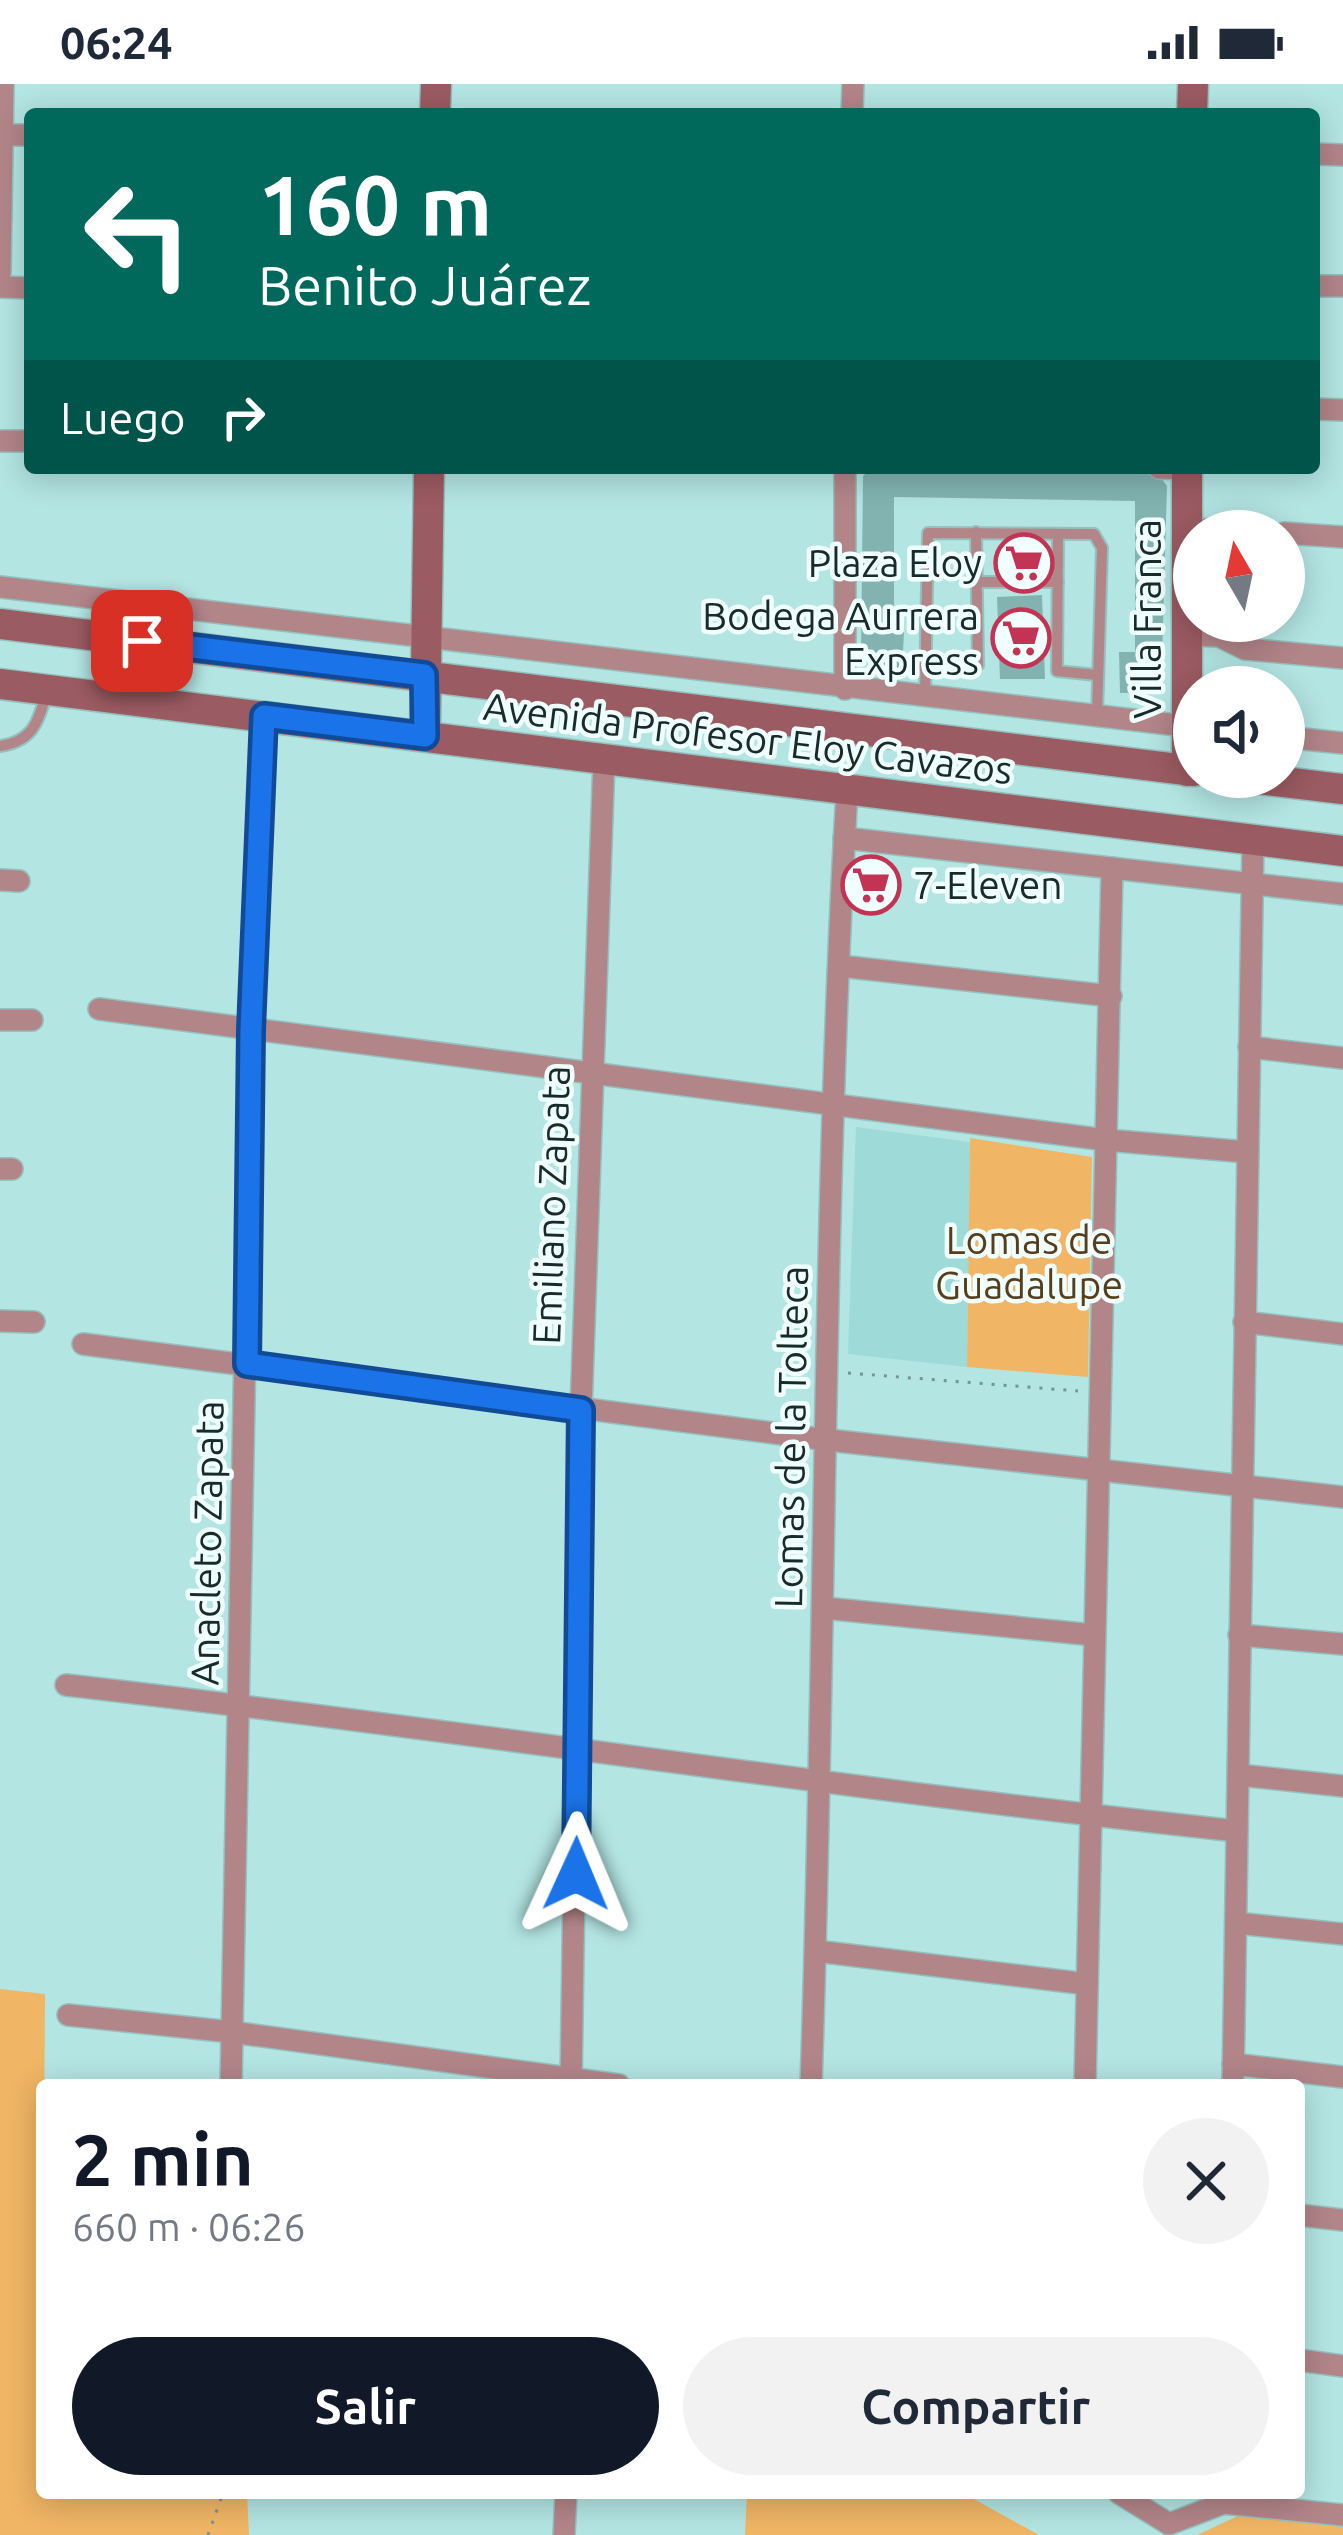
<!DOCTYPE html>
<html lang="es">
<meta charset="utf-8">
<style>
:root{--surface:#fff;--page:#f2f2f3;--text:#1f2937;--muted:#747a83;--accent:#111827}
body{margin:0;font-family:Ubuntu,sans-serif;background:var(--page);color:var(--text);height:100vh;display:flex;flex-direction:column;font-size:45px;white-space:nowrap}
*{box-sizing:border-box;margin:0}
p{font-size:39px;color:var(--muted)}
.icon{flex:none;width:66px;height:66px;fill:none;stroke:currentColor;stroke-width:2;stroke-linecap:round;stroke-linejoin:round}
.map{position:relative;flex:1;overflow:hidden}
.side{position:absolute;left:36px;top:1995px;width:1269px;height:420px;display:flex;flex-direction:column;background:var(--surface);border-radius:12px;box-shadow:0 6px 30px #0003}
.side>*{flex:none}
.hud{position:absolute;left:24px;top:24px;width:1296px;height:366px;border-radius:12px;box-shadow:0 6px 30px #0003;background:#00695c;color:#fff;overflow:hidden}
.needle{width:78px;rotate:351deg}
.controls{position:absolute;left:1173px;top:426px;display:grid;gap:24px}
.controls a{display:grid;place-items:center;width:132px;height:132px;border-radius:50%;background:var(--surface);box-shadow:0 6px 30px #0003;font-size:60px}
.pin{position:absolute;display:grid;place-items:center;width:102px;height:102px;color:#fff;margin:-51px;border-radius:24px;box-shadow:0 6px 18px #0006}
.me{position:absolute;width:132px;margin:-66px;rotate:1deg;stroke-linejoin:round;filter:drop-shadow(0 0 9px #0008)}
.turn{display:flex;align-items:center;gap:42px;height:252px;padding:0 36px;font-size:54px}
.turn .icon{width:156px;height:156px;stroke-width:2.5}
.turn b{display:block;font-size:84px;line-height:102px}
.then{display:flex;align-items:center;height:114px;padding:0 36px;background:#0003;gap:24px;font-size:45px}
.round{display:grid;place-items:center;flex:none;width:126px;height:126px;border-radius:63px;background:var(--page)}
.head{display:flex;align-items:center;justify-content:space-between;height:204px;padding:0 36px}
h1{font-size:72px;font-weight:700;line-height:90px;color:var(--accent)}
.action{display:flex;gap:24px;margin-top:auto;padding:24px 36px}
.action a{flex:1;height:138px;border-radius:72px;background:var(--accent);color:#fff;font-size:48px;font-weight:700;line-height:138px;text-align:center}
.action a+a{background:var(--page);color:var(--text)}
.status{display:flex;justify-content:space-between;align-items:center;height:84px;padding:0 60px;background:var(--surface);direction:ltr}
.status svg{height:33px;fill:currentColor}
.map>svg:first-child{display:block}
.built{fill:#9edad7}
.green{fill:#f0b565}
.building{fill:#82b3b1}
.lines{fill:none;stroke-linecap:round;stroke-linejoin:round}
.lane-casing{stroke:#94c0be;stroke-width:14}
.street-casing{stroke:#94c0be;stroke-width:24}
.secondary-casing{stroke:#94c0be;stroke-width:33}
.path{stroke:#719694;stroke-width:3;stroke-dasharray:3 9;stroke-linecap:butt}
.lane{stroke:#b28589;stroke-width:10}
.street{stroke:#b28589;stroke-width:21}
.secondary{stroke:#9b5b62;stroke-width:30}
.route-casing{stroke:#114b97;stroke-width:30}
.route{stroke:#1a73e8;stroke-width:21}
.labels{text-anchor:middle;stroke-width:9;stroke-linejoin:round;paint-order:stroke}
.poi-label{font-size:39px;fill:#172b2a;stroke:#f0fefe;text-anchor:end}
.street-label{font-size:39px;fill:#172b2a;stroke:#f0fefe}
.park-label{font-size:39px;fill:#573e1a;stroke:#f0fefe}
</style>
<div class="status"><b>06:24</b><svg viewBox="0 0 49 12"><path d="M0 12V9h3v3zM5 12V6h3v6zM10 12V3h3v9zM15 12V0h3v12zM26 1h20v11H26zM47 4h2v5h-2z"/></svg></div>
<div class="map">
<svg width="1343" height="2451" viewBox="0 0 1343 2451">
<rect width="100%" height="100%" fill="#b3e5e3"/>
<path class="built" d="M856 1043 970 1058 967 1283 848 1270Z"/>
<g class="green">
<path d="M970 1054 1092 1073 1088 1293 967 1283Z"/>
<path d="M0 1905 45 1910 42 2409H247L249 2451H0Z"/>
<path d="M747 2409H963L1039 2451H745Z"/>
<path d="M1240 2431 1343 2439V2451H1197Z"/>
</g>
<g class="building">
<path d="M872 384 1158 390 1167 402 1161 608 1120 609 1119 568H1135V417L894 413V546L904 548 902 588 873 587 874 573H861L863 392Z"/>
<path d="M1042 511 1045 595H1000L997 513Z"/>
</g>
<g class="lines">
<g class="lane-casing">
<g id="lane">
<path d="M1058 450 1057 587 1097 591"/>
<path d="M979 498H1058"/>
<path d="M923 583 978 581 976 448"/>
<path d="M925 614 928 449 1094 450 1102 464 1097 630"/>
<path d="M0 662C34 657 38 637 47 608"/>
</g>
</g>
<g class="street-casing">
<g id="street">
<path d="M852 30 853 0"/>
<path d="M2 51H30"/>
<path d="M1314 70 1343 71"/>
<path d="M0 189 3 0"/>
<path d="M1314 202H1343"/>
<path d="M0 203 30 204"/>
<path d="M1314 325 1343 326"/>
<path d="M0 357H30"/>
<path d="M845 384V605"/>
<path d="M1159 384 1187 385"/>
<path d="M1186 445 1246 447"/>
<path d="M1284 449 1343 453"/>
<path d="M0 503 1194 643"/>
<path d="M1185 551 1219 552 1245 565 1343 574"/>
<path d="M1284 653 1343 659"/>
<path d="M844 754 1343 810"/>
<path d="M0 796 19 797"/>
<path d="M840 882 1111 912"/>
<path d="M99 925 1106 1056 1247 1068"/>
<path d="M0 936H32"/>
<path d="M1249 963 1343 974"/>
<path d="M0 1085H12"/>
<path d="M0 1237 34 1238"/>
<path d="M1244 1238 1343 1250"/>
<path d="M83 1260 828 1356 1343 1413"/>
<path d="M824 1524 1094 1551"/>
<path d="M1239 1551 1343 1560"/>
<path d="M66 1601C457 1645 846 1706 1237 1747"/>
<path d="M1239 1691 1343 1702"/>
<path d="M1236 1839 1343 1850"/>
<path d="M816 1867 1087 1900"/>
<path d="M68 1931 232 1948 619 2001"/>
<path d="M1233 1980 1343 1993"/>
<path d="M231 2001 251 947 264 632"/>
<path d="M571 2001 581 1326 604 675"/>
<path d="M811 2001C826 1570 822 1138 847 707"/>
<path d="M1085 2001 1112 784"/>
<path d="M1233 2001 1253 757"/>
<path d="M1299 2131 1343 2136"/>
<path d="M1299 2276 1343 2282"/>
<path d="M1119 2409 1169 2440 1224 2419 1343 2431"/>
<path d="M564 2451 566 2409"/>
</g>
</g>
<g class="secondary-casing">
<g id="secondary">
<path d="M435 30 436 0"/>
<path d="M1192 30 1193 0"/>
<path d="M0 540 1194 687"/>
<path d="M0 600 1343 767"/>
<path d="M425 652 429 384"/>
<path d="M1187 687V384"/>
<path d="M1242 693 1343 705"/>
</g>
</g>
<g class="path">
<path d="M848 1289 1078 1307"/>
<path d="M208 2451 223 2409"/>
</g>
<use href="#lane" class="lane"/>
<use href="#street" class="street"/>
<use href="#secondary" class="secondary"/>
</g>
<g class="lines">
<g class="route-casing">
<path id="route" d="M142 557 424 591 425 652 264 632 251 946 247 1280 581 1326 576 1790"/>
</g>
<use href="#route" class="route"/>
</g>
<defs>
<g id="supermarket-ring" transform="scale(3)"><circle r="9.5" fill="#f0fefe" stroke="#c33353" stroke-width="1.5"/><path d="M-6-5.5h2.5l.6 2H6L4.5 2H-2.5L-4.4-4H-6ZM-1.5 3.2a1.3 1.3 0 1 0 .1 0ZM3 3.2a1.3 1.3 0 1 0 .1 0Z" fill="#c33353"/></g>
</defs>
<g fill-rule="evenodd">
<use href="#supermarket-ring" x="1024" y="479"/>
<use href="#supermarket-ring" x="1021" y="554"/>
<use href="#supermarket-ring" x="871" y="801"/>
</g>
<g class="labels">
<g class="poi-label">
<text x="982" y="493">Plaza Eloy</text>
<text x="979" y="546">Bodega Aurrera<tspan x="979" dy="45">Express</tspan></text>
<text x="913" y="815" text-anchor="start">7-Eleven</text>
</g>
<g class="street-label">
<text transform="translate(1147 535) rotate(-90)" y="14">Villa Franca</text>
<text transform="translate(748 654) rotate(7)" y="14">Avenida Profesor Eloy Cavazos</text>
<text transform="translate(551 1121) rotate(-88)" y="14">Emiliano Zapata</text>
<text transform="translate(791 1353) rotate(-89)" y="14">Lomas de la Tolteca</text>
<text transform="translate(207 1459) rotate(-89)" y="14">Anacleto Zapata</text>
</g>
<g class="park-label">
<text x="1029" y="1170">Lomas de<tspan x="1029" dy="45">Guadalupe</tspan></text>
</g>
</g>
</svg>
<div class="controls">
<a><svg class="needle" viewBox="-14 -14 28 28"><path d="M0-13l5 13h-10z" fill="#e53935"/><path d="M0 13l5-13h-10z" fill="#747a83"/></svg></a>
<a><svg class="icon" aria-label="sound" viewBox="0 0 24 24"><path d="M4 9h4l5-4v14l-5-4H4zM17 9q2 3 0 6"/></svg></a>
</div>
<div class="pin" style="left:142px;top:557px;background:#d93025"><svg class="icon" aria-label="arrive" viewBox="0 0 24 24"><path d="M6 21V4h12l-3 4 3 4H6"/></svg></div>
<svg class="me" style="left:576px;top:1790px" viewBox="-20 -20 40 40"><path d="M0-17L14 15 0 8-14 15z" fill="#1a73e8" stroke="#fff" stroke-width="4"/></svg>
<div class="hud">
<div class="turn"><svg class="icon" aria-label="left" viewBox="0 0 24 24"><path d="M17 20v-9H6M10 6l-5 5 5 5"/></svg><div><b>160 m</b>Benito Juárez</div></div>
<div class="then">Luego<svg class="icon" aria-label="right" viewBox="0 0 24 24"><path d="M7 20v-9h11M14 6l5 5-5 5"/></svg></div>
</div>
<section class="side">
<div class="head"><div><h1>2 min</h1><p>660 m · 06:26</p></div><a class="round"><svg class="icon" aria-label="close" viewBox="0 0 24 24"><path d="M6 6l12 12M18 6L6 18"/></svg></a></div>
<div class="action"><a>Salir</a><a>Compartir</a></div>
</section>
</div>
